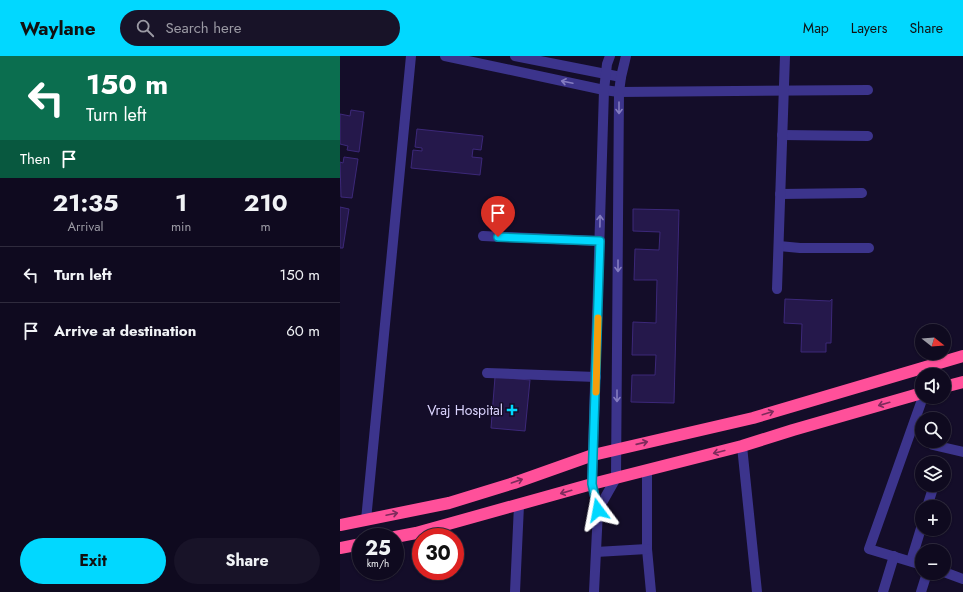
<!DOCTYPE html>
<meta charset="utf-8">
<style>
:root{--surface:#0f0a1f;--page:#181328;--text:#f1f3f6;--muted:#9b9aa4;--line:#2f2b3d;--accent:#01d8ff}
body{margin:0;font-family:Jost,sans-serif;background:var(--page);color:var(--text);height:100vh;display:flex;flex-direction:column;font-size:15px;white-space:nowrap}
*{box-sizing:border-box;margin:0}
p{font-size:13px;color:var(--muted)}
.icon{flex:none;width:22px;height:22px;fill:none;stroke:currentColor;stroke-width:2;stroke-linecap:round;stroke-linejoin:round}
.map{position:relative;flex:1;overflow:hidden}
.panel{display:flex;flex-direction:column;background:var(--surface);width:340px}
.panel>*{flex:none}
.guide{background:#0b6e4f;color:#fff;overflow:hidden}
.needle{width:26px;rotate:107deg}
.controls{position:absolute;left:575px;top:268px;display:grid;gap:8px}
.controls a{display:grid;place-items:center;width:36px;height:36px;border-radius:50%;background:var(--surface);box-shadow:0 1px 3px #0004,0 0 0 1px var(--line);font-size:20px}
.speed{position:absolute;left:12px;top:472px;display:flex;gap:8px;font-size:20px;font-weight:700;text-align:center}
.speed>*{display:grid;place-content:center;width:52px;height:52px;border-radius:50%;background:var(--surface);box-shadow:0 1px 3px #0004,0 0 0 1px var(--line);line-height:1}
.speed small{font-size:10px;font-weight:400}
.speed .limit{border:6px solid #d22;background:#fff;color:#111}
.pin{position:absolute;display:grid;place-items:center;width:34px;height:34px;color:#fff;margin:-41px -17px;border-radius:50% 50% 50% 0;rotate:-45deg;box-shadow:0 0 4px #0007}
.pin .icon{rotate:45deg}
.me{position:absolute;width:44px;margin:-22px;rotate:347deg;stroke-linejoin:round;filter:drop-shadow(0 0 3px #0008)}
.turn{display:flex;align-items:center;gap:14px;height:84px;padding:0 20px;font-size:18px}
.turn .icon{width:52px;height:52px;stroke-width:2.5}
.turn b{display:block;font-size:28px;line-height:34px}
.then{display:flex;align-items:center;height:38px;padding:0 20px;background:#0003;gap:8px;font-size:15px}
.eta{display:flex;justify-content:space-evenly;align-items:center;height:68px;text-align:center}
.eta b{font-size:24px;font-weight:700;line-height:28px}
.primary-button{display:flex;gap:8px;margin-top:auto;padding:8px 20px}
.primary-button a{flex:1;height:46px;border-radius:24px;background:var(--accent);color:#111;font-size:16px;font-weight:700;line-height:46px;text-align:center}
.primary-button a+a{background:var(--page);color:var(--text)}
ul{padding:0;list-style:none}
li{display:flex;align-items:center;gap:12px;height:56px;padding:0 20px;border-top:1px solid var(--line)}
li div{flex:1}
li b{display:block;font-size:15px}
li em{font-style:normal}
header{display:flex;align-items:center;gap:24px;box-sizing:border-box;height:56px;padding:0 20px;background:var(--accent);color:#111}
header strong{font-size:19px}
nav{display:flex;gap:22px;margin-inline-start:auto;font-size:14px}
.search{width:280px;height:36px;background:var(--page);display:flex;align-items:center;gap:10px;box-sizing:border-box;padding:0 14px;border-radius:22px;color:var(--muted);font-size:15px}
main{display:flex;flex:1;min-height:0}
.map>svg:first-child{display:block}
.building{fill:#25184b;stroke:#3c2879}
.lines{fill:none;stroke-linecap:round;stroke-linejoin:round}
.minor{stroke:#3c348c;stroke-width:10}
.highway{stroke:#ff509a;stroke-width:12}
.oneway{stroke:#847cc0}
.oneway2{stroke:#7e2b5c}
.route-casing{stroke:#018ca6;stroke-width:10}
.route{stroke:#01d8ff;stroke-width:7}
.slow{stroke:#f59e0b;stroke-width:7}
.poi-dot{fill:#01d8ff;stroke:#140d29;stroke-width:1.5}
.labels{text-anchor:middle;stroke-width:3;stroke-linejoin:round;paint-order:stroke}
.poi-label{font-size:14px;fill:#dcd5ff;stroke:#140d29;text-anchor:end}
</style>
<header>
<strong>Waylane</strong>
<div class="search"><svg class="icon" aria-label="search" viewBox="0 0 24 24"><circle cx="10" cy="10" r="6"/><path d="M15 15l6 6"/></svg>Search here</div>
<nav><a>Map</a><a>Layers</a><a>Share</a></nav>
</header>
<main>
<section class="panel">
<div class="guide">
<div class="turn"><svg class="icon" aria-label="left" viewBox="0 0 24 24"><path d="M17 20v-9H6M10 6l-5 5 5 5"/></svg><div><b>150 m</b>Turn left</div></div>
<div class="then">Then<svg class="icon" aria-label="arrive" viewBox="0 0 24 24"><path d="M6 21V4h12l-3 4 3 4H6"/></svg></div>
</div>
<div class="eta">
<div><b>21:35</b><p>Arrival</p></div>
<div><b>1</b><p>min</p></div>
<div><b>210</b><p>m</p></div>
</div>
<ul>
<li><svg class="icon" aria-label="left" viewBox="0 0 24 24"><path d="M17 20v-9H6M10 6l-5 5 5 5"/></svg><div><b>Turn left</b></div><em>150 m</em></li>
<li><svg class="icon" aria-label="arrive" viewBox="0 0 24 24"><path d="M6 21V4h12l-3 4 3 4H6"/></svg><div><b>Arrive at destination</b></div><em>60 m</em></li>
</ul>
<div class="primary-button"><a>Exit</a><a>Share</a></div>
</section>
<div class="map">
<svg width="623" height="536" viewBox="0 0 623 536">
<rect width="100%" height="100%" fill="#140d29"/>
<g class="building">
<path d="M11 54 24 56 19 96 7 94 8 90 0 88V58L10 60Z"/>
<path d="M77 73 143 80 141 94 133 93 132 101 142 102 140 119 71 112 73 94 82 95V92L75 91Z"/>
<path d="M4 101 18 103 12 142 1 141 0 106 3 107Z"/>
<path d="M0 151 9 153 3 192H0Z"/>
<path d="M293 153 339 154 334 347 291 346 292 319H315L316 299H292L293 266 316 267 317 224H294L295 193 319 194 320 176 293 175Z"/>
<path d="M445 243 490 245 492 243 491 287H486V296H461L462 268 444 267Z"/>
<path d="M155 321 190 324 185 375 151 372Z"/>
</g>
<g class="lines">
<g class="minor">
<path d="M105 0 264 34 279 36 528 34"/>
<path d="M175 0 281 21"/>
<path d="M442 79 528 80"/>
<path d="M440 138 522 137"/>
<path d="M143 180 260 185"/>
<path d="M439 190 460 192H529"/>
<path d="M437 233 445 0"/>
<path d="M147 317 256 321"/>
<path d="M593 389 623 396"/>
<path d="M402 390 417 536"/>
<path d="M307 415V493L311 536"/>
<path d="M587 451 594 429"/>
<path d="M258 454 276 422 279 36 281 21 286 0"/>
<path d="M26 464 71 0"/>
<path d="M256 496 307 493"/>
<path d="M571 505 582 469"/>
<path d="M582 509 529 493 583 341"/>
<path d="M604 516 623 523"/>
<path d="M175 536 179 449"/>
<path d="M254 536 258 454 252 428 264 34 267 8 270 0"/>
<path d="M543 536 554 500"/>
<path d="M581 536 587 517"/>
</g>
<g class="highway">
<path d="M604 331 623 326"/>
<path d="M0 469 109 447 174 427 253 399 413 362 623 300"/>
<path d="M55 481 76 477 252 428 402 390 453 374 582 337"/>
<path d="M0 492 21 488"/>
</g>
</g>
<defs><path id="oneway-shaft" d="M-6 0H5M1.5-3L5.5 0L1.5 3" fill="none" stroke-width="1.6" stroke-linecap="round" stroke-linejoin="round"/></defs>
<g class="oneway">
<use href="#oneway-shaft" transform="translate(227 26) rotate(-168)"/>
<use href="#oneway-shaft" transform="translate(279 52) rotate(90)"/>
<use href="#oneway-shaft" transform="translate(260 165) rotate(-89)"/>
<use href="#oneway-shaft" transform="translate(278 210) rotate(90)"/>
<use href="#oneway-shaft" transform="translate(277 340) rotate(90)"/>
</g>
<g class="oneway2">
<use href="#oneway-shaft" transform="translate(544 348) rotate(164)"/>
<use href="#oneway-shaft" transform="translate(428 357) rotate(-17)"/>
<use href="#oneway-shaft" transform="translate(302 387) rotate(-13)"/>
<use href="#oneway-shaft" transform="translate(379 396) rotate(166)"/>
<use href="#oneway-shaft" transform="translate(177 425) rotate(-19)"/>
<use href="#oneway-shaft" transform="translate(226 436) rotate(164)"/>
<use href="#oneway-shaft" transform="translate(52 458) rotate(-12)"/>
</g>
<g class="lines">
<g class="route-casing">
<path id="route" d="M158 181 260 185 252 428 258 454"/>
</g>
<use href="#route" class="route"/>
<path class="slow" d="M256 336 258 262"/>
</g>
<path class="poi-dot" d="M170 348h4v4h4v4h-4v4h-4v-4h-4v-4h4z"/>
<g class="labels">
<g class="poi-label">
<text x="163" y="359">Vraj Hospital</text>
</g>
</g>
</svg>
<div class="controls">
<a><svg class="needle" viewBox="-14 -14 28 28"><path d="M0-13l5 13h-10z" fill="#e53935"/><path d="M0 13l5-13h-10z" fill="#9b9aa4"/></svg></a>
<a><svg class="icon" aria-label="sound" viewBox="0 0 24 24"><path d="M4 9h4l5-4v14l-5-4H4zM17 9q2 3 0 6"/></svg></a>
<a><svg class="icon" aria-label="search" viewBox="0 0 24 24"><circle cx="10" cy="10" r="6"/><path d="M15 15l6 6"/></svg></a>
<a><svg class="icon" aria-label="layers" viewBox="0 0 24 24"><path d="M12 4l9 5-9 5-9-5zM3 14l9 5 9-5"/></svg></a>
<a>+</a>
<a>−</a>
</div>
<div class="speed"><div>25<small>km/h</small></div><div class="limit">30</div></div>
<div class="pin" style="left:158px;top:181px;background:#d93025"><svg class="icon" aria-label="arrive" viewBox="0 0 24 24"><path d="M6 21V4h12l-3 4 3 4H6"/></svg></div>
<svg class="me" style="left:258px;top:454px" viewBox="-20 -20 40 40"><path d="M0-17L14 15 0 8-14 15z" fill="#01d8ff" stroke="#fff" stroke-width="4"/></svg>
</div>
</main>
